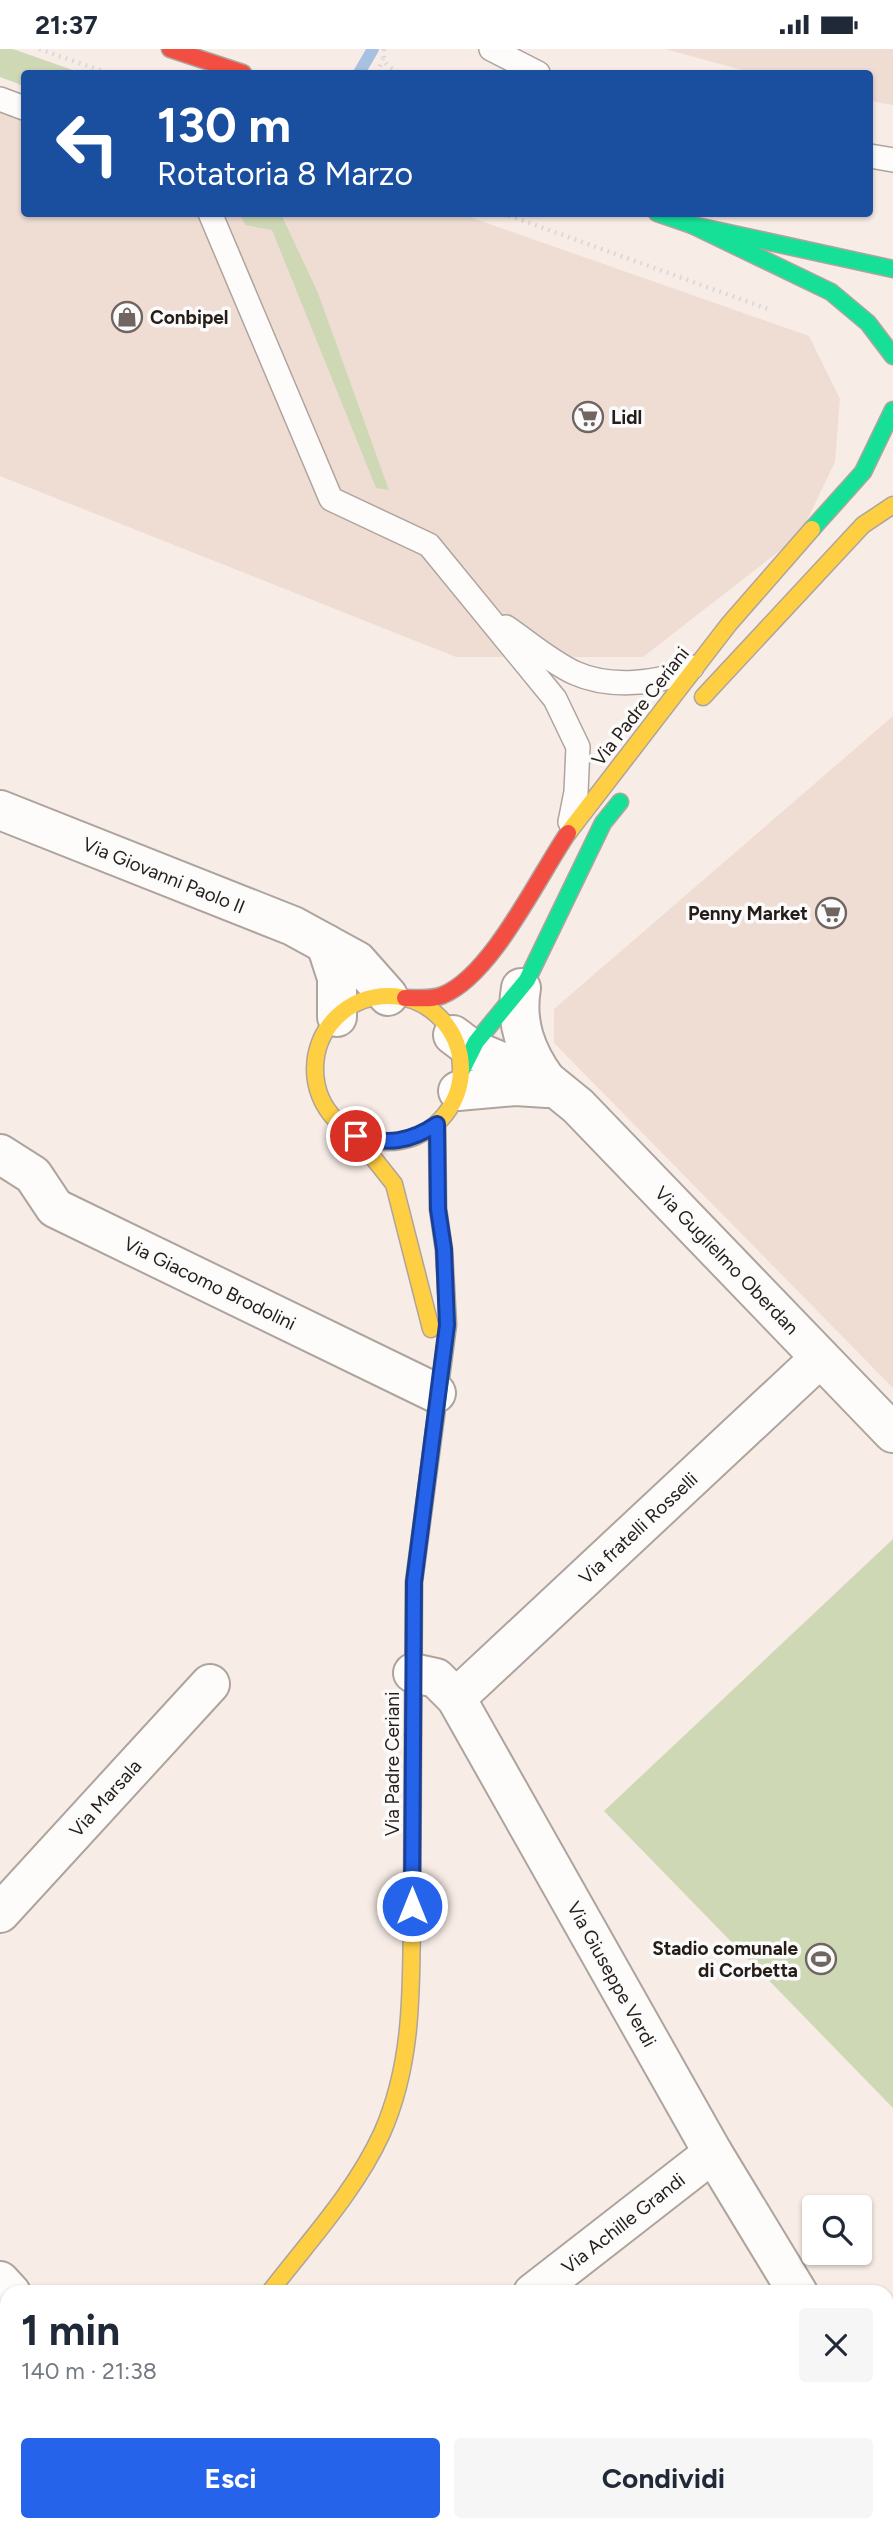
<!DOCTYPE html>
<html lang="it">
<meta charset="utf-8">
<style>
:root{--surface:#fff;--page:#f6f6f7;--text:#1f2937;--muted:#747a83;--accent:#2563eb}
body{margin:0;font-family:Figtree,sans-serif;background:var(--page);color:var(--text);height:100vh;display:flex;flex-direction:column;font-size:26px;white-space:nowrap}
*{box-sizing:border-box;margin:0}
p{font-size:23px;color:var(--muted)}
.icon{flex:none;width:38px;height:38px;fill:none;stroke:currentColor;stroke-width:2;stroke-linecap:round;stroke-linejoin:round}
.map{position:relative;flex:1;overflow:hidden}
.details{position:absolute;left:0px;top:2236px;width:894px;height:247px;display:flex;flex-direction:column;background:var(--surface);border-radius:21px 21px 0 0;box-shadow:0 2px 5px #0004}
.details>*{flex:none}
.hud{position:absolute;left:21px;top:21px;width:852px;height:147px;border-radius:7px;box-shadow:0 2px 5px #0004;background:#1a4fa0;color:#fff;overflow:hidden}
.tools{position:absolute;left:802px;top:2146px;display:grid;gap:14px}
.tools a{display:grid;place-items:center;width:70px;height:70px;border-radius:7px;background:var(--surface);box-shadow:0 2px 5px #0004;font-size:35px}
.pin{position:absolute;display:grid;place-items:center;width:60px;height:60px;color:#fff;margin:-30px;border:4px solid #fff;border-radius:50%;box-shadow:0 2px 7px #0007}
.me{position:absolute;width:77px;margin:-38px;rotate:0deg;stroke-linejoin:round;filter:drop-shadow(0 0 5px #0008)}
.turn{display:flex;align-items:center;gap:24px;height:147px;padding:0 21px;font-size:32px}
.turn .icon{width:91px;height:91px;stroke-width:2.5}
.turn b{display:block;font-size:49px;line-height:60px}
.round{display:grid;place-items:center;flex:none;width:74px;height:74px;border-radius:7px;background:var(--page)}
.summary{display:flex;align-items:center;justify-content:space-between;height:119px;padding:0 21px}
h1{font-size:42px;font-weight:700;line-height:52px}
.action{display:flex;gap:14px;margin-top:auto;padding:14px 21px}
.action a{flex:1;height:80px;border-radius:7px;background:var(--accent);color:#fff;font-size:28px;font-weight:700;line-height:80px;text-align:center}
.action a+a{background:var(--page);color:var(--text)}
.status{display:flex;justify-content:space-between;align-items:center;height:49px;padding:0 35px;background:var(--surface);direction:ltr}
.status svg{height:19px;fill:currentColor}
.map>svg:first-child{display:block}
.commercial{fill:#efddd4}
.green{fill:#cfd8b5}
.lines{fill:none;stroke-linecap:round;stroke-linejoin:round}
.stream{stroke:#a8c1e1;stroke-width:12}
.lane-casing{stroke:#aea49e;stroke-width:26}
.street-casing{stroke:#aea49e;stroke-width:42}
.fast-casing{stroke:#aea49e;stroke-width:19}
.slow-casing{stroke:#aea49e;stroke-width:19}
.jam-casing{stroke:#aea49e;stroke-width:19}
.path{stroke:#ddd9d8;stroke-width:4.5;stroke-dasharray:2 5;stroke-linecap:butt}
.lane{stroke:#fefcfb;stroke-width:23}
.street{stroke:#fefcfb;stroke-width:38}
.fast{stroke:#16e098;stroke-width:16}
.slow{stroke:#ffcf43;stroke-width:16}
.jam{stroke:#f24e42;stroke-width:16}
.route-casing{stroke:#184099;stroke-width:18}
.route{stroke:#2563eb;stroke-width:12}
.labels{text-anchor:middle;stroke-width:7;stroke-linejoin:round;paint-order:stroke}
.poi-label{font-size:19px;font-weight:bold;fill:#261d18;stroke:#fbfbfb;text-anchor:start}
.street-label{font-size:19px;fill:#261d18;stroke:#fbfbfb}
</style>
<div class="status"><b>21:37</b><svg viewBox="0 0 49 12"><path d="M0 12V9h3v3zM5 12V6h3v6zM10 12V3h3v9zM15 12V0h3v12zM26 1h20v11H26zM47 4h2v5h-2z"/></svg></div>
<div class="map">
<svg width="893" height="2483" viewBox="0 0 893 2483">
<rect width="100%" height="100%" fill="#f8ece6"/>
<g class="commercial">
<path d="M665 0H893V56L870 52V24H753Z"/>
<path d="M0 59 24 67V164L461 165 809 287 840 350 835 413 800 486 643 608H456L0 427Z"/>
<path d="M893 667V1339L554 994V960Z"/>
</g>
<g class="green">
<path d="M0 0H13L81 24H24V37L0 28Z"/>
<path d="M240 165H281L318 244 389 441 376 439 272 181 245 176Z"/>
<path d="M893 1490V2059L604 1762Z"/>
<path d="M0 2332 7 2340V2476H86L80 2483H0Z"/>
</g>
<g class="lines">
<path class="stream" d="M359 24 373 0"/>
<g class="lane-casing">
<g id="lane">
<path d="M491 0 538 24"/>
<path d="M0 50 24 59"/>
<path d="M870 107 893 111"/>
<path d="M210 164 331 450 429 496 555 650 578 698 576 743 570 773"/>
<path d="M506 578C528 593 551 613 575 624 608 639 661 636 692 618"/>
</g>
</g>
<g class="street-casing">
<g id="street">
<path d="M0 761 293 877 357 912 388 947"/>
<path d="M326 895 337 929V968"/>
<path d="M521 939C515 974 526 1003 546 1031"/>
<path d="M453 986 473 1001 546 1031 578 1057 893 1384"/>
<path d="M458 1042 516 1037 547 1039"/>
<path d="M0 1105 33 1126 55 1159 436 1344"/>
<path d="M413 1624 436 1629 456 1649 713 2104 798 2244"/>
<path d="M456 1649 820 1309"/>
<path d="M0 1864 210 1635"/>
<path d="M0 2232 11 2244"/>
<path d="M533 2244 713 2104"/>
<path d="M887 2389 893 2398"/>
<path d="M218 2476 223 2483"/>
</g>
</g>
<g class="fast-casing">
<g id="fast">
<path d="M657 164 692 176 893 220"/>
<path d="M692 176 831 243 868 274 893 307"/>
<path d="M812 480 863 423 893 361"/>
<path d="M462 1021 476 993 527 931 603 774 620 753"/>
<path d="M413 1685 414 1533 448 1276 444 1201 438 1160 437 1075"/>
</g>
</g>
<g class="slow-casing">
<g id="slow">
<path d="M703 648 863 476 893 456"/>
<path d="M568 784 729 575 812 480"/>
<circle cx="388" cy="1020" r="73"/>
<path d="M356 1087 394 1135 431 1280"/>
<path d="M269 2244C308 2193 355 2143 382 2084 414 2012 411 1936 412 1860 412 1802 413 1743 413 1685"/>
<path d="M118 2483 122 2476"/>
</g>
</g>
<g class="jam-casing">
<g id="jam">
<path d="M170 0 243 24"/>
<path d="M405 949C417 949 432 951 443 946 492 926 538 828 568 784"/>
</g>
</g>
<g class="path">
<path d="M39 0 108 24"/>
<path d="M384 0C382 14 388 18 400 24"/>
<path d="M377 24 383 10"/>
<path d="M502 164 768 260"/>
<path d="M0 2361 7 2365"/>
<path d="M54 2483 60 2476"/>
</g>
<use href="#lane" class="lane"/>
<use href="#street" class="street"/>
<use href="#fast" class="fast"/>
<use href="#slow" class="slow"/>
<use href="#jam" class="jam"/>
</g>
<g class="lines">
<g class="route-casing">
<path id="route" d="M356 1087C388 1096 410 1093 437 1075L438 1160 444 1200 447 1276 414 1533 412 1857"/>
</g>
<use href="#route" class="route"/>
</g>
<defs>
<g id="shop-ring" transform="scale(1.575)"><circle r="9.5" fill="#fbfbfb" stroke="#706560" stroke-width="1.5"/><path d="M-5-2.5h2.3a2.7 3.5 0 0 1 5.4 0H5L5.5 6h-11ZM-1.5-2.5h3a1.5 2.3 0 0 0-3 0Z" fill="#706560"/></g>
<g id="supermarket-ring" transform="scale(1.575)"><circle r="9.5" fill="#fbfbfb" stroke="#706560" stroke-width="1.5"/><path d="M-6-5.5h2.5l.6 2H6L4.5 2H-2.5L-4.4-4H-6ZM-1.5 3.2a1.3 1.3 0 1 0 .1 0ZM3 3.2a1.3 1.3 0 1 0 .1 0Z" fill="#706560"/></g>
<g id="stadium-ring" transform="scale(1.575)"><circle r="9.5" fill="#fbfbfb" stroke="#706560" stroke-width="1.5"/><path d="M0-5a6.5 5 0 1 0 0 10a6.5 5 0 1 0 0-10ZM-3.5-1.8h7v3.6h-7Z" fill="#706560"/></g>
</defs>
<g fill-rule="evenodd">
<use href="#shop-ring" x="127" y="268"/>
<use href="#supermarket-ring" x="588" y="368"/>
<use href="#supermarket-ring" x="831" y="864"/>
<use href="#stadium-ring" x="821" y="1910"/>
</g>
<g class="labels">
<g class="poi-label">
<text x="150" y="275">Conbipel</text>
<text x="611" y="375">Lidl</text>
<text x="808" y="871" text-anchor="end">Penny Market</text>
<text x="798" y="1906" text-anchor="end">Stadio comunale<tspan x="798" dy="22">di Corbetta</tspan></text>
</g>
<g class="street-label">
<text transform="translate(640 657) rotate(-52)" y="7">Via Padre Ceriani</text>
<text transform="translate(164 826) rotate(22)" y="7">Via Giovanni Paolo II</text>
<text transform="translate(727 1211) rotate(46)" y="7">Via Guglielmo Oberdan</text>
<text transform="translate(210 1234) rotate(26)" y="7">Via Giacomo Brodolini</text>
<text transform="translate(638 1479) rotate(-43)" y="7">Via fratelli Rosselli</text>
<text transform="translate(392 1715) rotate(-90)" y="7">Via Padre Ceriani</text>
<text transform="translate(105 1749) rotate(-48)" y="7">Via Marsala</text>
<text transform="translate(612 1925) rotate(61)" y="7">Via Giuseppe Verdi</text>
<text transform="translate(623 2174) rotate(-38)" y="7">Via Achille Grandi</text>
</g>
</g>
</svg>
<div class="tools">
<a><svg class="icon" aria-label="search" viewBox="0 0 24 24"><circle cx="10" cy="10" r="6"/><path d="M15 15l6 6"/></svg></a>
</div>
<div class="pin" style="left:356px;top:1087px;background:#d93025"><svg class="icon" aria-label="arrive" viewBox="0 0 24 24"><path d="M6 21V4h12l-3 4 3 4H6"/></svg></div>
<svg class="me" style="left:412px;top:1857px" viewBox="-20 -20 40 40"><circle r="17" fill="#2563eb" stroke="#fff" stroke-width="3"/><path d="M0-11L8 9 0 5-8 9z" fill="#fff"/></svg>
<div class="hud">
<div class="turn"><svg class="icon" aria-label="left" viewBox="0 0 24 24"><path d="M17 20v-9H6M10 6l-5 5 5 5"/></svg><div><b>130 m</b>Rotatoria 8 Marzo</div></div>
</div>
<section class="details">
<div class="summary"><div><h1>1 min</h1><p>140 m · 21:38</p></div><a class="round"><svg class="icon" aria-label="close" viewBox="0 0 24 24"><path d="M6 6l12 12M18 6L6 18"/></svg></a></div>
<div class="action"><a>Esci</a><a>Condividi</a></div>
</section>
</div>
